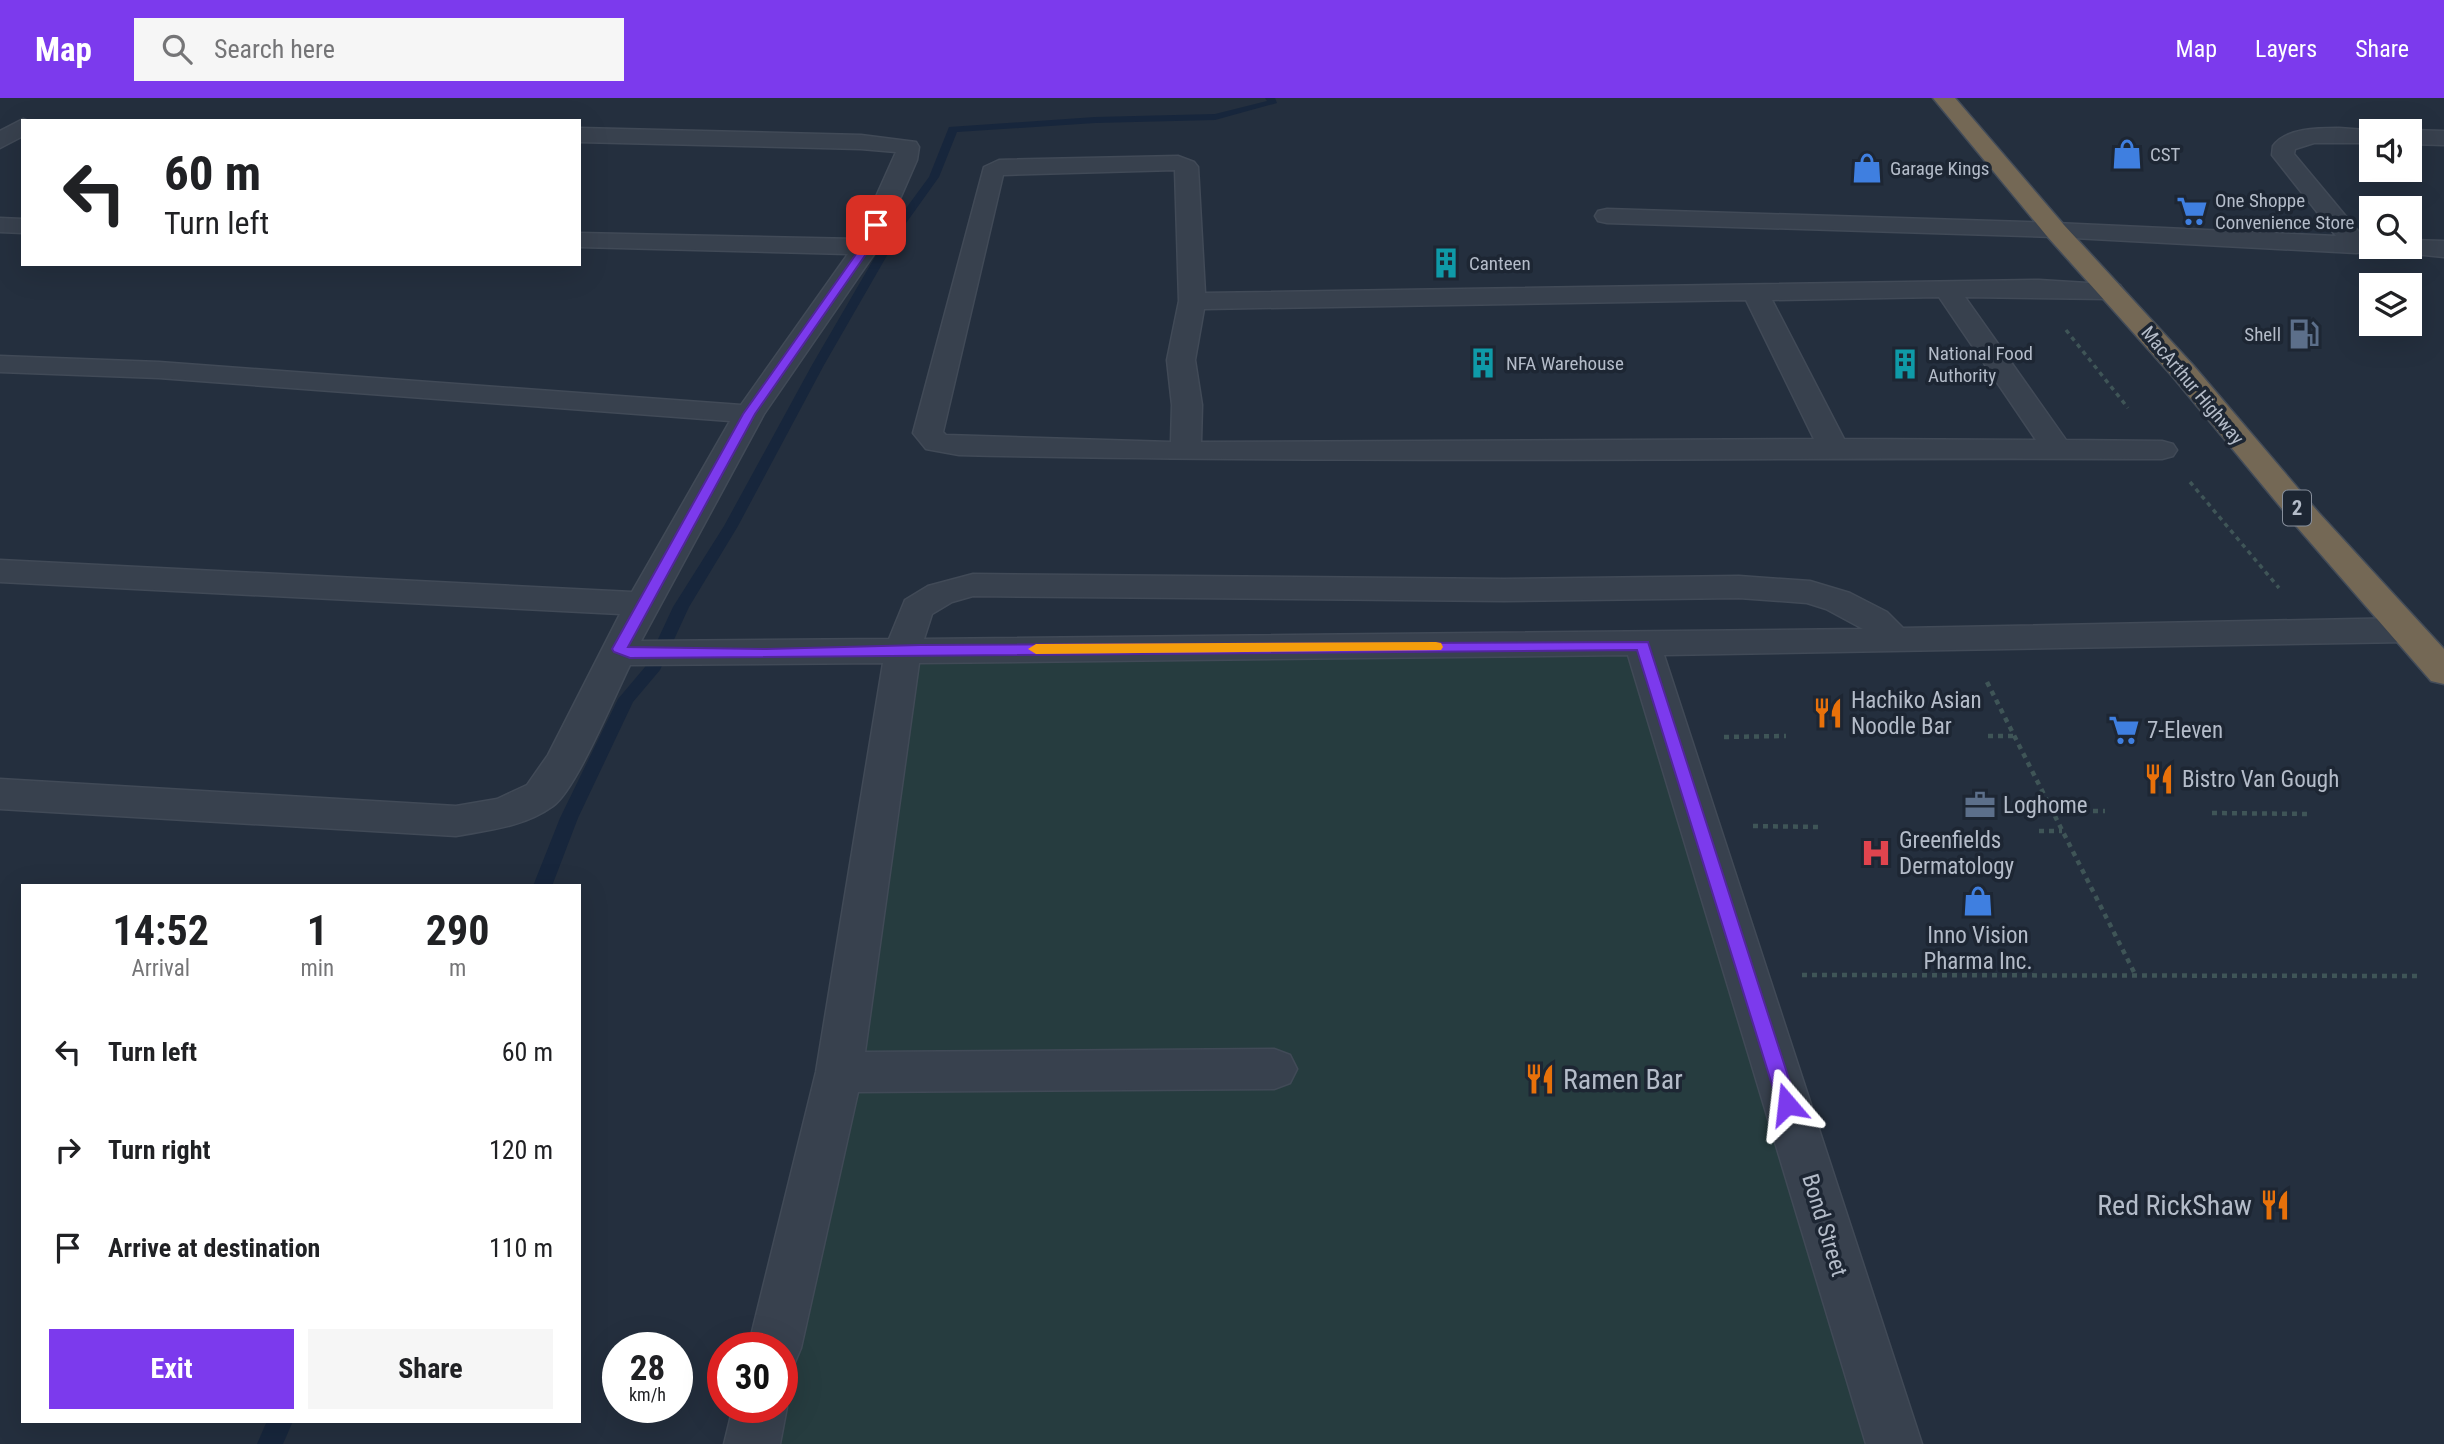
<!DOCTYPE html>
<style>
:root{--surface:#fff;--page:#f6f6f6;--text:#202124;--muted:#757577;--accent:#7c3aed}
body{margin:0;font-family:"Roboto Condensed",sans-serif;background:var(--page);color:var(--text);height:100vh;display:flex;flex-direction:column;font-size:26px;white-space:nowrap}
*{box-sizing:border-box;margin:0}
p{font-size:23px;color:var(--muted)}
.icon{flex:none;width:38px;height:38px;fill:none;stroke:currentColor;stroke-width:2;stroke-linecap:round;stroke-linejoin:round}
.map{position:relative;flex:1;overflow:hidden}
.drawer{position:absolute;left:21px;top:786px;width:560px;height:539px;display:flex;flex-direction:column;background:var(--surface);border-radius:0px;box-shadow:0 7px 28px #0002}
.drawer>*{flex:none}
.guide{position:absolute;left:21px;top:21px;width:560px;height:147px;border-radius:0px;box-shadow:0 7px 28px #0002;background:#fff;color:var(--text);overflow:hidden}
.fabs{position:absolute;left:2359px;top:21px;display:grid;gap:14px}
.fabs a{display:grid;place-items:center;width:63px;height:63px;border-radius:0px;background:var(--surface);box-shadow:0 7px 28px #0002;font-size:35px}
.speed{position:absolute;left:602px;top:1234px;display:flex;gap:14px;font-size:35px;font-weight:700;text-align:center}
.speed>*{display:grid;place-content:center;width:91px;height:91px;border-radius:50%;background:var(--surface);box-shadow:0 7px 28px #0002;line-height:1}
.speed small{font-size:18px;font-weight:400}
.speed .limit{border:10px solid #d22;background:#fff;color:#111}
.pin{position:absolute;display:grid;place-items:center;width:60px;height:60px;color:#fff;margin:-30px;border-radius:14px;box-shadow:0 4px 10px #0006}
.me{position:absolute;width:77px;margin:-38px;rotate:343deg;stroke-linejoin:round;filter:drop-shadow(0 0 5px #0008)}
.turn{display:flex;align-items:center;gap:24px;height:147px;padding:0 28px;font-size:32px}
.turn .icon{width:91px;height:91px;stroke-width:2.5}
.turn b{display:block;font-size:49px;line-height:60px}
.eta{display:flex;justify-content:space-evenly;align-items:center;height:119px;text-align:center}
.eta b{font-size:42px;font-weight:700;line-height:49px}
.button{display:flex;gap:14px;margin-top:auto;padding:14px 28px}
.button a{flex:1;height:80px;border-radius:0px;background:var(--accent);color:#fff;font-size:28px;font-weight:700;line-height:80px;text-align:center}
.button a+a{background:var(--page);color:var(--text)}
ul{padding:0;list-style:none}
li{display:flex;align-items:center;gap:21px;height:98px;padding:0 28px}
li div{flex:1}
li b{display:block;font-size:26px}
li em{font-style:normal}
header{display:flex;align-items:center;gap:42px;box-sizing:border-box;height:98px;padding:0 35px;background:var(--accent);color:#fff}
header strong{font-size:33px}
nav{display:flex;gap:38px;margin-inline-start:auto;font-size:24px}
.search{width:490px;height:63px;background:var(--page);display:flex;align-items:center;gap:18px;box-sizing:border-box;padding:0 24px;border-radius:0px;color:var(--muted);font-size:26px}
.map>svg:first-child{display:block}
.green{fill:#263c3f}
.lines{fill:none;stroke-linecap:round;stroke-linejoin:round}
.stream{fill:#17263c;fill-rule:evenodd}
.minor-casing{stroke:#414a57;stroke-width:3}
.highway-casing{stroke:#434c59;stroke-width:3}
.path-far1{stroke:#3f5557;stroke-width:3.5;stroke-dasharray:4.5 4.5;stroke-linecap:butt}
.path{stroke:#3f5557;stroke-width:4.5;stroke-dasharray:5 5;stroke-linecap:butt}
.minor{fill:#38414e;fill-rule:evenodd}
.highway{fill:#746855;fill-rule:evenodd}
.route{fill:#7c3aed;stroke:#51269a;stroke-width:2}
.slow{fill:#f59e0b}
.labels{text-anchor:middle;stroke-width:7;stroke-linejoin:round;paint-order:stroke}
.far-poi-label{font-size:19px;fill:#b4bcc9;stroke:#1d2633;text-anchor:start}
.far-street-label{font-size:19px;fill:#b4bcc9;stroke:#1d2633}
.shield{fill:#1d2633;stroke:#878f9c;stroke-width:2}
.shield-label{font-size:21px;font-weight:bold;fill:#b4bcc9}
.poi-label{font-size:23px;fill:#b4bcc9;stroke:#1d2633;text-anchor:start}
.street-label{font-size:23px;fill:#b4bcc9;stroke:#1d2633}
.near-poi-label{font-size:28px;fill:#b4bcc9;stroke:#1d2633;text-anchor:start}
</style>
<header>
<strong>Map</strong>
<div class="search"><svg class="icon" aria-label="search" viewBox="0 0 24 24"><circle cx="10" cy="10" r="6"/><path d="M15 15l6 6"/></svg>Search here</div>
<nav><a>Map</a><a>Layers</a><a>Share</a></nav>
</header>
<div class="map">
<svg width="2444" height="1346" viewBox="0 0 2444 1346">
<rect width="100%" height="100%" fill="#242f3e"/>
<path class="green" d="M1643 547 1893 1346H752L782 1309V1250L903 552Z"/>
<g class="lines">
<g class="stream">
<path d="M1265 0H1275L1277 5 1215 22 1095 25 957 34 939 79 904 128 824 267 738 428 689 509 660 572 633 604 578 720 552 788H533L560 720 618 601 645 569 673 509 724 428 812 267 893 128 929 79 949 29 1095 19 1215 16 1267 3Z"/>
<path d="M267 1323H293L283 1346H257Z"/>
</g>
<g class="minor-casing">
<g id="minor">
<path d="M23 21 28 23H23V38L0 50V33Z"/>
<path d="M579 30 861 37 916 44 919 49 917 62 879 149 764 316 641 543 889 541 905 502 928 488 973 476 1504 481 1739 478 1810 483 1850 495 1887 514 1903 530 2407 520 2419 524 2424 532 2419 540 2407 544 1664 557 1922 1346H1866L1628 557 919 565 865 954 1274 951 1290 957 1297 971 1290 985 1274 991 858 994 801 1250 793 1269 782 1273V1250H748L816 974 883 565 630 567C615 597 576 692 553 708 524 729 489 732 456 738L0 711V681L456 708 497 701 527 687 548 657 620 516 0 484V462L632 494 730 323 159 280 0 274V258L159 264 741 307 848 156 579 149V135L857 141 896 54 861 51 579 44ZM973 498 1504 503 1739 500 1807 505 1826 511 1863 531 924 541 932 516 952 504Z"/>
<path d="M2339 30 2379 33H2371V45H2314L2295 51 2294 56 2363 139 2371 140V149H2382L2380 152 2356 155 2055 139 1607 125 1598 123 1595 118 1598 113 1607 111 2055 125 2336 138 2272 57 2273 48C2285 30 2319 30 2339 30Z"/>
<path d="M2410 32 2444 33V47L2410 46V33H2406Z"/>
<path d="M1178 58 1194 64 1198 69 1205 195 2039 182 2120 187 2124 193 2120 199 2111 201 1965 199 2066 342 2162 343 2173 346 2177 352 2173 358 2162 361C1761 359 1360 366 959 357L926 351 913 335 984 69 999 62ZM1175 72 1179 203 1167 262 1172 307 1171 344 946 337 943 334 1003 77ZM1939 199 2036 342 1844 341 1772 202ZM1746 202 1814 341 1201 344 1202 307 1195 262 1204 211Z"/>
<path d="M0 120 23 121V135L0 134Z"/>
<path d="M2410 142 2444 143V159L2393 154 2389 149H2410Z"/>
<path d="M782 1297 787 1309 780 1346H724L733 1309H782Z"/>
</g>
</g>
<g class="highway-casing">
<path id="highway" d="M1933 0H1955L2064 127 2193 267 2319 415 2444 551V586L2431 583 2297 429 2173 279 2046 137Z"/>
</g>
<g class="path-far1">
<path d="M2066 232 2128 310"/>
<path d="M2190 384 2279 490"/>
</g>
<g class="path">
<path d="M1987 584 2136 878"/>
<path d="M1988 638H2014"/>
<path d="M1724 639 1786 638"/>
<path d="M2053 713H2105"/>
<path d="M2212 715 2310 716"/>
<path d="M1753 728 1819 729"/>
<path d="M2039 733H2062"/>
<path d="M1802 877 2421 878"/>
</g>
<use href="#minor" class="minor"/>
<use href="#highway" class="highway"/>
</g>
<path class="route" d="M873 125 881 127 871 149 755 316 628 549 766 551 920 547 1648 544 1797 1006 1794 1012 1787 1014 1780 1012 1778 1006 1637 552 630 560 614 554 612 551 743 316 861 149Z"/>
<path class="slow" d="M1436 544 1441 545 1443 549 1441 552 1036 556 1028 551 1036 546Z"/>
<defs>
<g id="shop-bare" transform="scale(2.415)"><path d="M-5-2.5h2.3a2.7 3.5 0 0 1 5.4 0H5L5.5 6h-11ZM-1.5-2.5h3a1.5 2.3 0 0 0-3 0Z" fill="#3f7fe0" stroke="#1d2633" stroke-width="2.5" paint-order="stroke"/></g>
<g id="supermarket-bare" transform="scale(2.415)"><path d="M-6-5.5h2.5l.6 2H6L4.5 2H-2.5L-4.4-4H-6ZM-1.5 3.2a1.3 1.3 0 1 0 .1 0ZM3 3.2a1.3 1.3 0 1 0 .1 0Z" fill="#3f7fe0" stroke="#1d2633" stroke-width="2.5" paint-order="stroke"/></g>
<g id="building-bare" transform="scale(2.415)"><path d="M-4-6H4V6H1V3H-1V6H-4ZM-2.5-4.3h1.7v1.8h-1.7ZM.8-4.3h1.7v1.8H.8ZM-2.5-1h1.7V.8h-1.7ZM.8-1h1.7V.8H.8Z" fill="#0f9aa8" stroke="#1d2633" stroke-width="2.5" paint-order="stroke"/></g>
<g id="fuel-bare" transform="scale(2.415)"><path d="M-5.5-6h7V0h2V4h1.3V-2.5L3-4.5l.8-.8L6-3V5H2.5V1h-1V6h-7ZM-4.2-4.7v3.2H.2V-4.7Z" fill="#5c6f8a" stroke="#1d2633" stroke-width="2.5" paint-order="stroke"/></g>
<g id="restaurant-bare" transform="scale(2.415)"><path d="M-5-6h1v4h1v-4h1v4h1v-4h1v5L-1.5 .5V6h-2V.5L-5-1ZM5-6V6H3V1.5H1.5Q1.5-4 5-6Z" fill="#e8710a" stroke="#1d2633" stroke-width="2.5" paint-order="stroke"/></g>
<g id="office-bare" transform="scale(2.415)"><path d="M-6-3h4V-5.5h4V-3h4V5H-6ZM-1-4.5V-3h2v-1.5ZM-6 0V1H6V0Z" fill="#5c6f8a" stroke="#1d2633" stroke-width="2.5" paint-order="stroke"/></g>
<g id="hospital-bare" transform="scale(2.415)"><path d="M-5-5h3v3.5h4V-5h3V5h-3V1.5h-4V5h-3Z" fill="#e0444e" stroke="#1d2633" stroke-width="2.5" paint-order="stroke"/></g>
</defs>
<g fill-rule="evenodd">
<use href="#shop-bare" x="2127" y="56"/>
<use href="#shop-bare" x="1867" y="70"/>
<use href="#supermarket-bare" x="2192" y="113"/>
<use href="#building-bare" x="1446" y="165"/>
<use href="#fuel-bare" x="2304" y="236"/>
<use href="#building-bare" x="1483" y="265"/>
<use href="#building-bare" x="1905" y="266"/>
<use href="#restaurant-bare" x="1828" y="615"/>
<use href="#supermarket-bare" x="2124" y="632"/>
<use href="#restaurant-bare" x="2159" y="681"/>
<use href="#office-bare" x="1980" y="707"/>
<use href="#hospital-bare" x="1876" y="755"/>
<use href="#shop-bare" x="1978" y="803"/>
<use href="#restaurant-bare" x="1540" y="981"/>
<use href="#restaurant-bare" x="2275" y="1107"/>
</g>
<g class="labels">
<g class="far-poi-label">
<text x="2150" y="63">CST</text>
<text x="1890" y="77">Garage Kings</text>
<text x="2215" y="109">One Shoppe<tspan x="2215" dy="22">Convenience Store</tspan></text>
<text x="1469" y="172">Canteen</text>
<text x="2281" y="243" text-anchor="end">Shell</text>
<text x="1928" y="262">National Food<tspan x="1928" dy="22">Authority</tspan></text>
<text x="1506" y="272">NFA Warehouse</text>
</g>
<g class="far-street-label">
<text transform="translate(2193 287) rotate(50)" y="7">MacArthur Highway</text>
</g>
<rect class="shield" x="2283" y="392.5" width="28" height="35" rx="5"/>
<g class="shield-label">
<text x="2297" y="417">2</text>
</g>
<g class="poi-label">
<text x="1851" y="610">Hachiko Asian<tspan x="1851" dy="26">Noodle Bar</tspan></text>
<text x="2147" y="640">7-Eleven</text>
<text x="2182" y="689">Bistro Van Gough</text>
<text x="2003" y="715">Loghome</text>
<text x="1899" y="750">Greenfields<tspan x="1899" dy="26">Dermatology</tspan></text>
<text x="1978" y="845" text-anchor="middle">Inno Vision<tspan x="1978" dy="26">Pharma Inc.</tspan></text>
</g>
<g class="street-label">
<text transform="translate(1825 1127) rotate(73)" y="8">Bond Street</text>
</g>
<g class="near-poi-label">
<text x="1563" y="991">Ramen Bar</text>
<text x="2252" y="1117" text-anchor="end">Red RickShaw</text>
</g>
</g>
</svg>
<div class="fabs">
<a><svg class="icon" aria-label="sound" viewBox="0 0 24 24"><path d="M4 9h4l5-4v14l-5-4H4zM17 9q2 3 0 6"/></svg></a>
<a><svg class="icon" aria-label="search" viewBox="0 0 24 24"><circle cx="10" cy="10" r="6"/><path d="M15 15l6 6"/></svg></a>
<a><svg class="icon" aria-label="layers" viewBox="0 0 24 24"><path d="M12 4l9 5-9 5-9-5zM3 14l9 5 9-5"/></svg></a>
</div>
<div class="speed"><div>28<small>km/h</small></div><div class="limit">30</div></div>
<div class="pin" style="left:876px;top:127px;background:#d93025"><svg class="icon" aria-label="arrive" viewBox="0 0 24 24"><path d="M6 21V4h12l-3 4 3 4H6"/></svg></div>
<svg class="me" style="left:1787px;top:1006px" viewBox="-20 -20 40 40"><path d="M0-17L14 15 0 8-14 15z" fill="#7c3aed" stroke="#fff" stroke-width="4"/></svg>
<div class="guide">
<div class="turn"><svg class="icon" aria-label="left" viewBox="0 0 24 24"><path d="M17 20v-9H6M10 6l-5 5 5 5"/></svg><div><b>60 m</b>Turn left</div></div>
</div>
<section class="drawer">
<div class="eta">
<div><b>14:52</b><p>Arrival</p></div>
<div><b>1</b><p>min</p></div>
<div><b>290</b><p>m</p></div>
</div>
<ul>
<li><svg class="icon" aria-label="left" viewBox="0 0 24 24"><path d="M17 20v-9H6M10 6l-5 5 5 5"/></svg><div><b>Turn left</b></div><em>60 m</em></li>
<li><svg class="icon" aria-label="right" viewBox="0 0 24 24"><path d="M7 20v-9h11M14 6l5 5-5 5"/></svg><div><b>Turn right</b></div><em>120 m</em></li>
<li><svg class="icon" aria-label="arrive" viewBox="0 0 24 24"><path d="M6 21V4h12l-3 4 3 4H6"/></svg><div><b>Arrive at destination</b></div><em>110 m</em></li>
</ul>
<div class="button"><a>Exit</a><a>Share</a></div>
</section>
</div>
